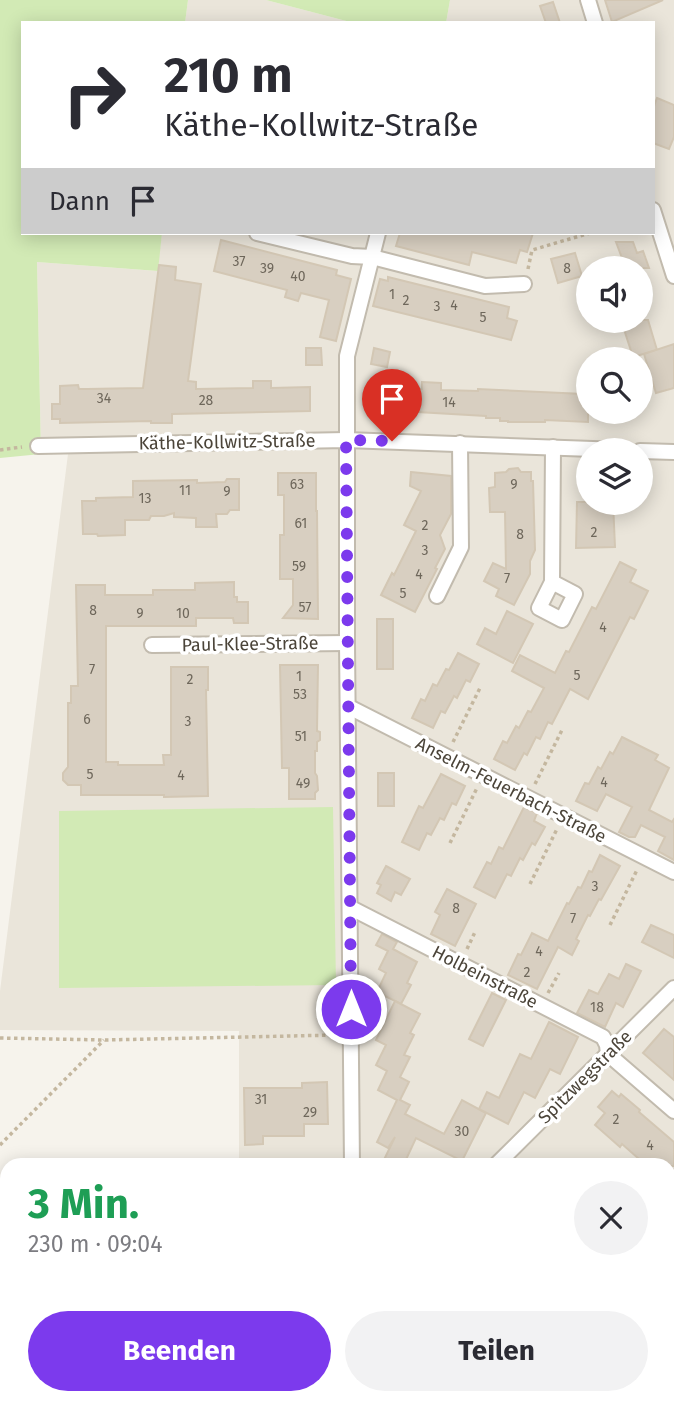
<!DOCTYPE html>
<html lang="de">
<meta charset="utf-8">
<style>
:root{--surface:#fff;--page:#f2f2f3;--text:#2b2b33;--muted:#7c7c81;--accent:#7c3aed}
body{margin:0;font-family:"Fira Sans",sans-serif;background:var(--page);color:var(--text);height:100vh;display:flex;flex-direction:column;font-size:26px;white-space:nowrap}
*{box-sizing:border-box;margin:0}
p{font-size:23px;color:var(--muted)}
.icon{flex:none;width:38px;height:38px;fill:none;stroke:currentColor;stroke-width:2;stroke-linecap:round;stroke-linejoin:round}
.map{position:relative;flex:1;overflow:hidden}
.details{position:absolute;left:0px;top:1158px;width:676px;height:247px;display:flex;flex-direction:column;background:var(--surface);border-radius:21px 21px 0 0;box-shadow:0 4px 18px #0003}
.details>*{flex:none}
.top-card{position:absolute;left:21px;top:21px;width:634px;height:214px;border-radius:0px;box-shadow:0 4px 18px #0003;background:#fff;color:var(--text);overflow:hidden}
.controls{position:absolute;left:576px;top:256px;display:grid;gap:14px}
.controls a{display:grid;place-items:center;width:77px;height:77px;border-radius:50%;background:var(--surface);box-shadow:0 4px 18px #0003;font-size:35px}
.pin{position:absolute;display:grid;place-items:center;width:60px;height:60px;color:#fff;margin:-72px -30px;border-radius:50% 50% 50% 0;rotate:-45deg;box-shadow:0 0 7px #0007}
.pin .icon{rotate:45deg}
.me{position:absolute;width:77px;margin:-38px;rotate:0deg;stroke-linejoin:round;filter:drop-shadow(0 0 5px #0008)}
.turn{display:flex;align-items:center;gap:24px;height:147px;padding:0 28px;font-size:32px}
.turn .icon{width:91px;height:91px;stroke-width:2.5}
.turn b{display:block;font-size:49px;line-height:60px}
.then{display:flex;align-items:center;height:66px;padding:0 28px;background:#0003;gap:14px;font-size:26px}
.round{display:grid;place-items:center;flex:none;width:74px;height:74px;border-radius:37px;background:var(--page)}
.summary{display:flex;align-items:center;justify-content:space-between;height:119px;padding:0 28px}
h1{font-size:42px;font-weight:700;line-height:52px;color:#1e9e55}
.cta{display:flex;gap:14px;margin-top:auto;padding:14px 28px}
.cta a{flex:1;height:80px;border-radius:42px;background:var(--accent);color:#fff;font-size:28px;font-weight:700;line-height:80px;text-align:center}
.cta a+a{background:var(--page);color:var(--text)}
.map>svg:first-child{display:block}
.residential{fill:#eae5da;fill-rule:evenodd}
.green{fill:#d2eab5}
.building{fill:#d8cfc1;stroke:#d3c7b4;stroke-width:2}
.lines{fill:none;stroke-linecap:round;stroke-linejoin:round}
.street-casing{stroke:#c2bbae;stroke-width:18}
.path{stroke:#c4b79f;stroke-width:3.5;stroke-dasharray:3.5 3.5;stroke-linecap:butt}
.street{stroke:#fff;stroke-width:14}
.route{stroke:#7c3aed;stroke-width:12;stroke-dasharray:0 21.6}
.labels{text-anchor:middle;stroke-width:7;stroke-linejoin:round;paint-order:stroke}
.number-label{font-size:14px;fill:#6e675b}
.street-label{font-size:18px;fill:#4b4439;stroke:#fff}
</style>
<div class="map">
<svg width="674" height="1405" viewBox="0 0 674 1405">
<rect width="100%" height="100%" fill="#f6f3ec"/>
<g class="residential">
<path d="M188 0H266L354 23H185Z"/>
<path d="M450 0H674V1405H247L244 1398H668V1166L239 1165V1031L0 1030V991L68 454H41L37 262 157 271 162 233H653V23H446ZM588 268H640V320H588ZM588 359H640V411H588ZM588 450H640V502H588Z"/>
</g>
<g class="green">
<path d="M0 0H188L185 23H23V233H162L158 271 37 262 41 454 0 458Z"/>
<path d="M266 0H450L446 23H354Z"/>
<path d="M333 807 336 985 59 988V811Z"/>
</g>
<g class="building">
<path d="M605 0H663L612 22Z"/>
<path d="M553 2 560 23H546L540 6Z"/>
<path d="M657 98 674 105V137L669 149 653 143V109Z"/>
<path d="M400 233H533L527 252 520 250 516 263 472 252 469 265 396 246Z"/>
<path d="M221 240 337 270 336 275 351 279 336 341 320 337 329 300 301 293 298 301 285 297 287 290 214 271Z"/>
<path d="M616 242H633L637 253 643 251 649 268H603L602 265 622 258Z"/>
<path d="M575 253 582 276 558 283 551 259Z"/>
<path d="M159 265 176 267 175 280 201 284 188 381 196 382V389L253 388V381H271V388L310 387V411L172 414V423H151V421L60 423V419H52V404H60V386L78 385 79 389H87L143 388Z"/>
<path d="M388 277 509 307 507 318 517 321 511 340 373 306 380 279 388 281Z"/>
<path d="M621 320H648L657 350 633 357Z"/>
<path d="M674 344V388L656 393 644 354Z"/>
<path d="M306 348H321L322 365H306Z"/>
<path d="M374 348 390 352 387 367 371 364Z"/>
<path d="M422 382 441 383V390L478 391V389L583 394 582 405H588V422L545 420V422H508V421H500V418H486V416L383 410 384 387 422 389Z"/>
<path d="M518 468 521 472H531V481H533L535 550 530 561V574L514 605 496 596 499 589 484 581 493 563 506 569 505 512H490L489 488 495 487V473L506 472 509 469Z"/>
<path d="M411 472 451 476V514L440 535 445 549 435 568 437 569 415 612 381 595 392 573 394 575 416 531 404 525 421 491 410 486Z"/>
<path d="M278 473H316V511H317L318 619 283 618 293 605V579H280V535H284V495H278Z"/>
<path d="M227 479H239V510H230L227 514H216L217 527H196V518L174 517V513L164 516H151L149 520H125V535L98 536 97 534H83L82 501H96V498L133 497V481L197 480V483L225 482Z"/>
<path d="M577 502H613L615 547 576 548Z"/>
<path d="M620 562 636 570 630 582 648 591 634 619 630 617 588 699 570 689 552 724 548 722 540 739 536 737 527 755 524 753 515 770 494 759 503 741 507 743 516 726 519 728 528 711 531 712 544 688 512 671 520 655 555 673 566 651 569 652 592 607 596 609Z"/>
<path d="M234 582V597H237V602H248V623H234L233 618H196V626H106V762H118V765H164L163 755H171V667H208V690H206L208 796 164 797V795H81V785H68L63 780V773L68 767V703H71V686H78L76 585H105V595H153V590H195V583Z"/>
<path d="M507 611 533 624 513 663 477 644 485 628 496 634Z"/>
<rect x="377" y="619" width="16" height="50"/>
<path d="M458 653 479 664 470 682 466 680 457 698 454 696 445 713 441 711 433 728 412 718 421 699 425 701 433 684 437 686 446 669 449 670Z"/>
<path d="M280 665H318L317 731 320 732V740L317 742V751H315V773L317 776 318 790 315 793V799H289V768H282Z"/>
<path d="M622 737 658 755 655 760 669 768 649 810 672 822 674 819V860L658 851 665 837 641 825 635 837H629L619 832 632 807 606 794 597 811 576 801 585 783 589 784 598 767 601 769 610 752 613 754Z"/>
<rect x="378" y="773" width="16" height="33"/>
<path d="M441 774 465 786 456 805 452 803 444 820 440 818 431 835 427 833 419 850 402 842 419 806 423 808Z"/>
<path d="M524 807 537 813 534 821 545 827 535 845 532 843 523 860 520 858 511 876 507 874 495 898 474 887 487 862 491 864 499 847 503 849Z"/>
<path d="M600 855 620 866 601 900 599 899 590 916 588 915 576 939 579 941 572 955 558 947 537 989 508 975 518 954 521 955 532 933 548 941 567 903 569 904 578 887 581 888 589 871 592 872Z"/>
<path d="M386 866 410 879 401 895 395 892 391 901 377 893 381 885 377 883Z"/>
<path d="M447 889 476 904 455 946 431 934 440 915 435 912Z"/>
<path d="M651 925 674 935V958L642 942Z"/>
<path d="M382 934 397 942 393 949 417 962 407 983 411 985 401 1004 377 992 386 973 379 969 388 951 376 945Z"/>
<path d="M626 964 641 971 623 1007 616 1003 605 1027 577 1013 589 990 598 994 609 974 619 979Z"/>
<path d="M492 993 506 1000 483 1046 469 1039Z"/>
<path d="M395 1001 420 1014 410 1033 414 1035 404 1055 410 1057 400 1077 409 1082 400 1100 410 1105 405 1114 444 1134 462 1100 486 1113 462 1161 416 1138 403 1166H381L395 1137 388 1148 377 1142 397 1100 378 1090 387 1071 376 1065 386 1045 376 1040Z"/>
<path d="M549 1022 578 1037 560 1074 550 1069 535 1098 524 1092 508 1124 479 1109 487 1092 499 1098 520 1054 531 1059Z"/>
<path d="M664 1029 674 1037V1080L643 1053Z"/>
<path d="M327 1082 328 1124H304V1136H263V1144L245 1145 244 1088H302V1083Z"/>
<path d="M612 1091 619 1097 621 1094 640 1110 639 1112 674 1142V1166H647L622 1144 620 1147 595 1125 605 1113 598 1107Z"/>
</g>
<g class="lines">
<g class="street-casing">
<g id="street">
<path d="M588 0 595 23"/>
<path d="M653 210 674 276"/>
<path d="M257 233 352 256 372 257 485 286 524 284"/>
<path d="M38 446 346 440 621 450"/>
<path d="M640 451 674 452"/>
<path d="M552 582 575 594 562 620 539 608 552 582 553 447"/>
<path d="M437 596 461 547 460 443"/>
<path d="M152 645 347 643"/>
<path d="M349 707 674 872"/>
<path d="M351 908 603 1037 607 1045 608 1054 674 1111"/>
<path d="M352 1166 347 643V356L378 233"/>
<path d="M495 1166 674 988"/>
<path d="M373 1398 375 1405"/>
<path d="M461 1405 476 1398"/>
</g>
</g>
<g class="path">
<path d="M528 269 532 250 590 233"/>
<path d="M0 450 22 447"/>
<path d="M453 742 480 688"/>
<path d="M535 784 562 730"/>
<path d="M450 843 477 788"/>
<path d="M530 884 557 829"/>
<path d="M610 925 637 870"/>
<path d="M467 949 475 932"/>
<path d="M548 993 559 973"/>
<path d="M0 1038 104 1040 337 1035"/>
<path d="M0 1145 104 1040"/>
<path d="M668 1229 674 1222"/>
<path d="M668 1349 674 1352"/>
<path d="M555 1398 567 1405"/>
</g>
<use href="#street" class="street"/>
</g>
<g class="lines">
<path class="route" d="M351 1009 346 440 392 441"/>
</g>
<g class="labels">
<g class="number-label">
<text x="239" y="266">37</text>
<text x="267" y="273">39</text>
<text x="567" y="273">8</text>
<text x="298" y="281">40</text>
<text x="392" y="299">1</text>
<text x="406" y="305">2</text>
<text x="454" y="310">4</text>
<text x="437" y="311">3</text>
<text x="483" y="322">5</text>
<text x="104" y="403">34</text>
<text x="206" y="405">28</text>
<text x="449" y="407">14</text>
<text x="297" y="489">63</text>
<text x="514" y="489">9</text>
<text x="185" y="495">11</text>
<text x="227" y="496">9</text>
<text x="145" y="503">13</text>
<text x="301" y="528">61</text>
<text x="425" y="530">2</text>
<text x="594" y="537">2</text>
<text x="520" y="539">8</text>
<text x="425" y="555">3</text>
<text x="299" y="571">59</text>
<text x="419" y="579">4</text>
<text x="507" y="583">7</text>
<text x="403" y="598">5</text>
<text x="305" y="612">57</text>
<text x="93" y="615">8</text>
<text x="140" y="618">9</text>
<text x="183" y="618">10</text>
<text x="603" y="632">4</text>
<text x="92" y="674">7</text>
<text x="577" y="680">5</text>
<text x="299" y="681">1</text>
<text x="190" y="684">2</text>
<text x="300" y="699">53</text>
<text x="87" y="724">6</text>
<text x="188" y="726">3</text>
<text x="301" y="741">51</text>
<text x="90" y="779">5</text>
<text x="181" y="780">4</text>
<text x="604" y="787">4</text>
<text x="303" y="788">49</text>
<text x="595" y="891">3</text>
<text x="456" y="913">8</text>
<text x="573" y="923">7</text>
<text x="539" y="956">4</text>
<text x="527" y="977">2</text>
<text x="597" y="1012">18</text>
<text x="261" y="1104">31</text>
<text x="310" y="1117">29</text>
<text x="616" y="1124">2</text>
<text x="462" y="1136">30</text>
<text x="650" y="1150">4</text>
</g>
<g class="street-label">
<text transform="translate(227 442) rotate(-1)" y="6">Käthe-Kollwitz-Straße</text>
<text transform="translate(250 644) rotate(-1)" y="6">Paul-Klee-Straße</text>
<text transform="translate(511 790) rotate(27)" y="6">Anselm-Feuerbach-Straße</text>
<text transform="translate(485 977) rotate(27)" y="6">Holbeinstraße</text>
<text transform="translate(585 1077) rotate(-45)" y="6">Spitzwegstraße</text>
</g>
</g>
</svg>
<div class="controls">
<a><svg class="icon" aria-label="sound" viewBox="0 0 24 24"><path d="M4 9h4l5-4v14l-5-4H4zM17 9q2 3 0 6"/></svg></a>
<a><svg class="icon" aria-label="search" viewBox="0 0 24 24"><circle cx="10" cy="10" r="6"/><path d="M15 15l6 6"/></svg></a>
<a><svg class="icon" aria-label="layers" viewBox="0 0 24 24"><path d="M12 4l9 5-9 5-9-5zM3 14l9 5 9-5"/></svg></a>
</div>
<div class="pin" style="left:392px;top:441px;background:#d93025"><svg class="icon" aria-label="arrive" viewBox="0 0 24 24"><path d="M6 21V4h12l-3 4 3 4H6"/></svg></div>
<svg class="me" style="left:351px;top:1009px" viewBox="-20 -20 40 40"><circle r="17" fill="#7c3aed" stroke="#fff" stroke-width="3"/><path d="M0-11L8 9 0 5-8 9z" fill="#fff"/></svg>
<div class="top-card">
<div class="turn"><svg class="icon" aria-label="right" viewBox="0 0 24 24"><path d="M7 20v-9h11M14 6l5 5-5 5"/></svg><div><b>210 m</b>Käthe-Kollwitz-Straße</div></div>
<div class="then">Dann<svg class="icon" aria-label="arrive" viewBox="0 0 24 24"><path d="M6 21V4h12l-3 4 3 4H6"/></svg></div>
</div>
<section class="details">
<div class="summary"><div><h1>3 Min.</h1><p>230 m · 09:04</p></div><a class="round"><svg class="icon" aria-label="close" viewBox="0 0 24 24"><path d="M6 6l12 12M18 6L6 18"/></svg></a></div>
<div class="cta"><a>Beenden</a><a>Teilen</a></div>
</section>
</div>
